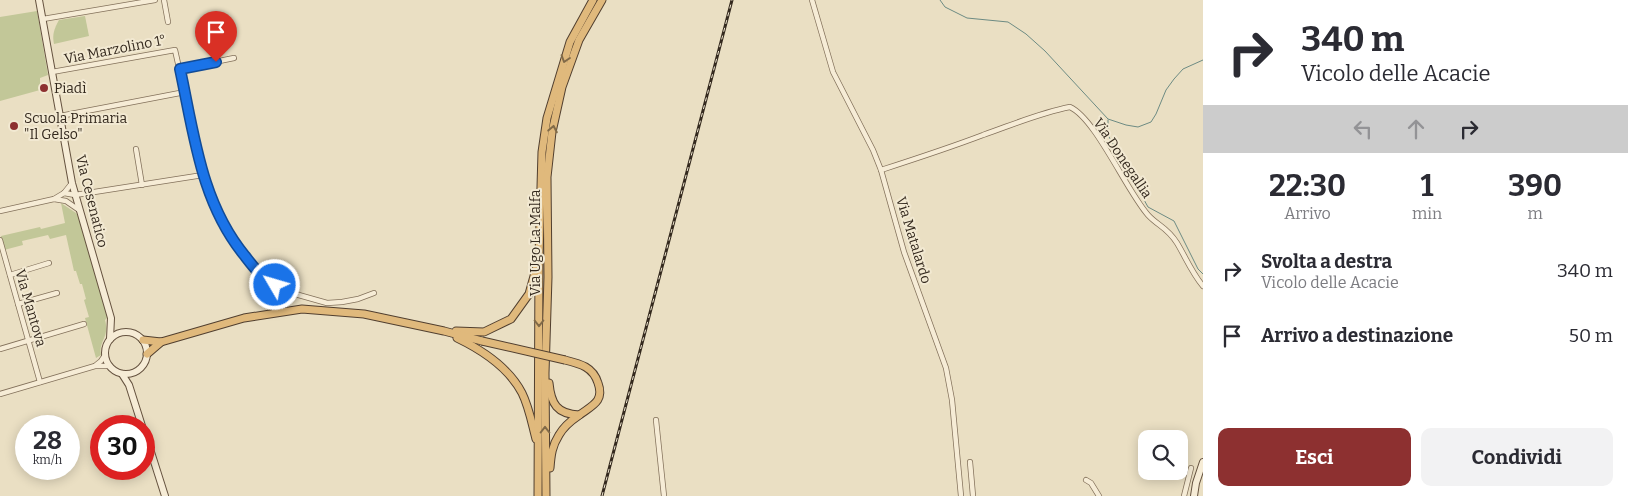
<!DOCTYPE html>
<html lang="it">
<meta charset="utf-8">
<style>
:root{--surface:#fff;--page:#f2f2f3;--text:#2b2b33;--muted:#7c7c81;--accent:#8d3030}
body{margin:0;font-family:Bitter,serif;background:var(--page);color:var(--text);height:100vh;display:flex;flex-direction:column;font-size:19px;white-space:nowrap}
*{box-sizing:border-box;margin:0}
p{font-size:16px;color:var(--muted)}
.icon{flex:none;width:28px;height:28px;fill:none;stroke:currentColor;stroke-width:2;stroke-linecap:round;stroke-linejoin:round}
.map{position:relative;flex:1;overflow:hidden}
.drawer{display:flex;flex-direction:column;background:var(--surface);width:425px}
.drawer>*{flex:none}
.guide{background:#fff;color:var(--text);overflow:hidden}
.fabs{position:absolute;left:1138px;top:430px;display:grid;gap:10px}
.fabs a{display:grid;place-items:center;width:50px;height:50px;border-radius:10px;background:var(--surface);box-shadow:0 2px 12px #0003;font-size:25px}
.speed{position:absolute;left:15px;top:415px;display:flex;gap:10px;font-size:25px;font-weight:700;text-align:center}
.speed>*{display:grid;place-content:center;width:65px;height:65px;border-radius:50%;background:var(--surface);box-shadow:0 2px 12px #0003;line-height:1}
.speed small{font-size:12px;font-weight:400}
.speed .limit{border:8px solid #d22;background:#fff;color:#111}
.pin{position:absolute;display:grid;place-items:center;width:42px;height:42px;color:#fff;margin:-51px -21px;border-radius:50% 50% 50% 0;rotate:-45deg;box-shadow:0 0 5px #0007}
.pin .icon{rotate:45deg}
.me{position:absolute;width:55px;margin:-28px;rotate:308deg;stroke-linejoin:round;filter:drop-shadow(0 0 4px #0008)}
.turn{display:flex;align-items:center;gap:18px;height:105px;padding:0 15px;font-size:22px}
.turn .icon{width:65px;height:65px;stroke-width:2.5}
.turn b{display:block;font-size:35px;line-height:42px}
.lanes{display:flex;align-items:center;height:48px;padding:0 15px;background:#0003;justify-content:center;gap:25px;direction:ltr}
.lanes .off{opacity:.35}
.eta{display:flex;justify-content:space-evenly;align-items:center;height:85px;text-align:center}
.eta b{font-size:30px;font-weight:700;line-height:35px}
.action{display:flex;gap:10px;margin-top:auto;padding:10px 15px}
.action a{flex:1;height:58px;border-radius:10px;background:var(--accent);color:#fff;font-size:20px;font-weight:700;line-height:58px;text-align:center}
.action a+a{background:var(--page);color:var(--text)}
ul{padding:0;list-style:none}
li{display:flex;align-items:center;gap:15px;height:65px;padding:0 15px}
li div{flex:1}
li b{display:block;font-size:19px}
li em{font-style:normal}
main{display:flex;flex:1;min-height:0}
.map>svg:first-child{display:block}
.green{fill:#c2c798}
.lines{fill:none;stroke-linecap:round;stroke-linejoin:round}
.stream{stroke:#6d8b83;stroke-width:1}
.minor-casing{stroke:#83715b;stroke-width:6}
.secondary-casing{stroke:#65523f;stroke-width:8}
.trunk-casing{stroke:#513f2f;stroke-width:9}
.minor{stroke:#f6ecd6;stroke-width:4.5}
.secondary{stroke:#f6ecd6;stroke-width:6}
.trunk{stroke:#e0b97c;stroke-width:7}
.rail-casing{stroke:#34291e;stroke-width:3}
.rail{stroke:#f2e9d2;stroke-width:1;stroke-dasharray:4;stroke-linecap:butt}
.trunk-bridge-casing{stroke:#513f2f;stroke-width:9;stroke-linecap:butt}
.trunk-bridge{stroke:#e0b97c;stroke-width:7}
.oneway{stroke:#816a48}
.route-casing{stroke:#114b97;stroke-width:12}
.route{stroke:#1a73e8;stroke-width:9}
.poi-dot{fill:#8d3030;stroke:#f2e9d2;stroke-width:2}
.labels{text-anchor:middle;stroke-width:4;stroke-linejoin:round;paint-order:stroke}
.street-label{font-size:14px;fill:#34291e;stroke:#f2e9d2}
.poi-label{font-size:14px;fill:#34291e;stroke:#f2e9d2;text-anchor:start}
</style>
<main>
<div class="map">
<svg width="1203" height="496" viewBox="0 0 1203 496">
<rect width="100%" height="100%" fill="#eadfc3"/>
<g class="green">
<path d="M37 11 48 75 40 78V90L0 101V17Z"/>
<path d="M85 16 89 36 54 44C52 35 54 29 59 20Z"/>
<path d="M61 203 76 213 80 219 108 317 105 320C110 338 98 341 101 355L96 358 85 318 89 317 84 300 86 299 82 284H80L76 271H74L66 235 50 239 48 235 22 241 23 245 4 250 1 236 40 227 41 229 65 223Z"/>
</g>
<g class="lines">
<g class="stream">
<path d="M940 0 945 7 967 18 1008 22 1026 34 1045 51 1108 119 1126 125 1138 127 1151 122 1156 114 1166 90 1174 79 1183 69 1203 60"/>
<path d="M1108 120V135L1148 207 1174 221 1198 269 1203 274"/>
</g>
<g class="minor-casing">
<g id="minor">
<path d="M164 0 168 22"/>
<path d="M812 0 833 72 873 150 881 170 904 252 946 368 952 400 961 496"/>
<path d="M43 19 155 0"/>
<path d="M180 69 234 58"/>
<path d="M52 72 175 50 203 175 215 209 239 249 262 278 288 292 327 303 342 302 358 299 374 293"/>
<path d="M60 116 185 92"/>
<path d="M136 149 142 185"/>
<path d="M881 170C915 159 949 148 983 135 1012 125 1039 113 1070 107 1096 119 1126 190 1148 215 1158 226 1167 227 1177 243 1186 258 1192 273 1203 286"/>
<path d="M64 193 75 195 203 175"/>
<path d="M54 199 66 201 79 210"/>
<path d="M0 211 54 199 64 193 72 183"/>
<path d="M0 240 40 382"/>
<path d="M10 275 49 263"/>
<path d="M18 304 57 293"/>
<path d="M0 349 84 324"/>
<path d="M96 365 101 361 105 355"/>
<path d="M0 394 95 366H110"/>
<path d="M656 420 664 496"/>
<path d="M970 462 973 496"/>
<path d="M1086 480 1091 483 1099 496"/>
<path d="M1184 496 1191 468"/>
</g>
</g>
<g class="secondary-casing">
<g id="secondary">
<path d="M39 0 72 183 111 318 110 339"/>
<circle cx="126" cy="353" r="21"/>
<path d="M122 374 129 385 142 426"/>
<path d="M144 430 165 496"/>
<path d="M1194 496 1196 483 1203 462"/>
</g>
</g>
<g class="trunk-casing">
<g id="trunk">
<path d="M456 331 484 332 511 319 529 294 536 269"/>
<path d="M457 338C482 350 509 368 522 393 529 407 532 424 536 439"/>
<path d="M143 340 161 342 244 318 302 309 364 314 444 331 482 341"/>
<path d="M147 354 161 342"/>
<path d="M549 383C551 404 557 414 579 415"/>
<path d="M550 468C551 455 552 446 559 435 563 428 572 420 578 416 591 406 605 402 598 383 593 367 581 364 565 360"/>
<path d="M538 496 539 257 542 152 547 118 570 42 593 0"/>
<path d="M546 496 545 373 548 277 547 177 552 132 562 87 579 40 602 0"/>
</g>
</g>
<use href="#minor" class="minor"/>
<use href="#secondary" class="secondary"/>
<use href="#trunk" class="trunk"/>
<g class="rail-casing">
<path id="rail" d="M602 496 732 0"/>
</g>
<use href="#rail" class="rail"/>
<g class="trunk-bridge-casing">
<path id="trunk-bridge" d="M482 341 565 360"/>
</g>
<use href="#trunk-bridge" class="trunk-bridge"/>
</g>
<defs><path id="oneway-chevron" d="M-2-3.5L2.5 0L-2 3.5" fill="none" stroke-width="1.6" stroke-linecap="round" stroke-linejoin="round" transform="scale(1.25)"/></defs>
<g class="oneway">
<use href="#oneway-chevron" transform="translate(565 59) rotate(108)"/>
<use href="#oneway-chevron" transform="translate(553 129) rotate(-79)"/>
<use href="#oneway-chevron" transform="translate(539 323) rotate(90)"/>
<use href="#oneway-chevron" transform="translate(545 430) rotate(-90)"/>
</g>
<g class="lines">
<g class="route-casing">
<path id="route" d="M216 62 180 69C194 134 201 203 245 256 255 269 261 277 275 285"/>
</g>
<use href="#route" class="route"/>
</g>
<g class="poi-dot">
<circle cx="44" cy="88" r="5"/>
<circle cx="14" cy="126" r="5"/>
</g>
<g class="labels">
<g class="street-label">
<text transform="translate(115 49) rotate(-11)" y="5">Via Marzolino 1°</text>
<text transform="translate(1123 158) rotate(56)" y="5">Via Donegallia</text>
<text transform="translate(92 201) rotate(76)" y="5">Via Cesenatico</text>
<text transform="translate(914 240) rotate(73)" y="5">Via Matalardo</text>
<text transform="translate(535 243) rotate(-90)" y="5">Via Ugo La Malfa</text>
<text transform="translate(31 308) rotate(74)" y="5">Via Mantova</text>
</g>
<g class="poi-label">
<text x="54" y="93">Piadì</text>
<text x="24" y="123">Scuola Primaria<tspan x="24" dy="16">"Il Gelso"</tspan></text>
</g>
</g>
</svg>
<div class="fabs">
<a><svg class="icon" aria-label="search" viewBox="0 0 24 24"><circle cx="10" cy="10" r="6"/><path d="M15 15l6 6"/></svg></a>
</div>
<div class="speed"><div>28<small>km/h</small></div><div class="limit">30</div></div>
<div class="pin" style="left:216px;top:62px;background:#d93025"><svg class="icon" aria-label="arrive" viewBox="0 0 24 24"><path d="M6 21V4h12l-3 4 3 4H6"/></svg></div>
<svg class="me" style="left:275px;top:285px" viewBox="-20 -20 40 40"><circle r="17" fill="#1a73e8" stroke="#fff" stroke-width="3"/><path d="M0-11L8 9 0 5-8 9z" fill="#fff"/></svg>
</div>
<section class="drawer">
<div class="guide">
<div class="turn"><svg class="icon" aria-label="right" viewBox="0 0 24 24"><path d="M7 20v-9h11M14 6l5 5-5 5"/></svg><div><b>340 m</b>Vicolo delle Acacie</div></div>
<div class="lanes"><svg class="icon off" aria-label="left" viewBox="0 0 24 24"><path d="M17 20v-9H6M10 6l-5 5 5 5"/></svg><svg class="icon off" aria-label="ahead" viewBox="0 0 24 24"><path d="M12 20V5M6 11l6-6 6 6"/></svg><svg class="icon" aria-label="right" viewBox="0 0 24 24"><path d="M7 20v-9h11M14 6l5 5-5 5"/></svg></div>
</div>
<div class="eta">
<div><b>22:30</b><p>Arrivo</p></div>
<div><b>1</b><p>min</p></div>
<div><b>390</b><p>m</p></div>
</div>
<ul>
<li><svg class="icon" aria-label="right" viewBox="0 0 24 24"><path d="M7 20v-9h11M14 6l5 5-5 5"/></svg><div><b>Svolta a destra</b><p>Vicolo delle Acacie</p></div><em>340 m</em></li>
<li><svg class="icon" aria-label="arrive" viewBox="0 0 24 24"><path d="M6 21V4h12l-3 4 3 4H6"/></svg><div><b>Arrivo a destinazione</b></div><em>50 m</em></li>
</ul>
<div class="action"><a>Esci</a><a>Condividi</a></div>
</section>
</main>
